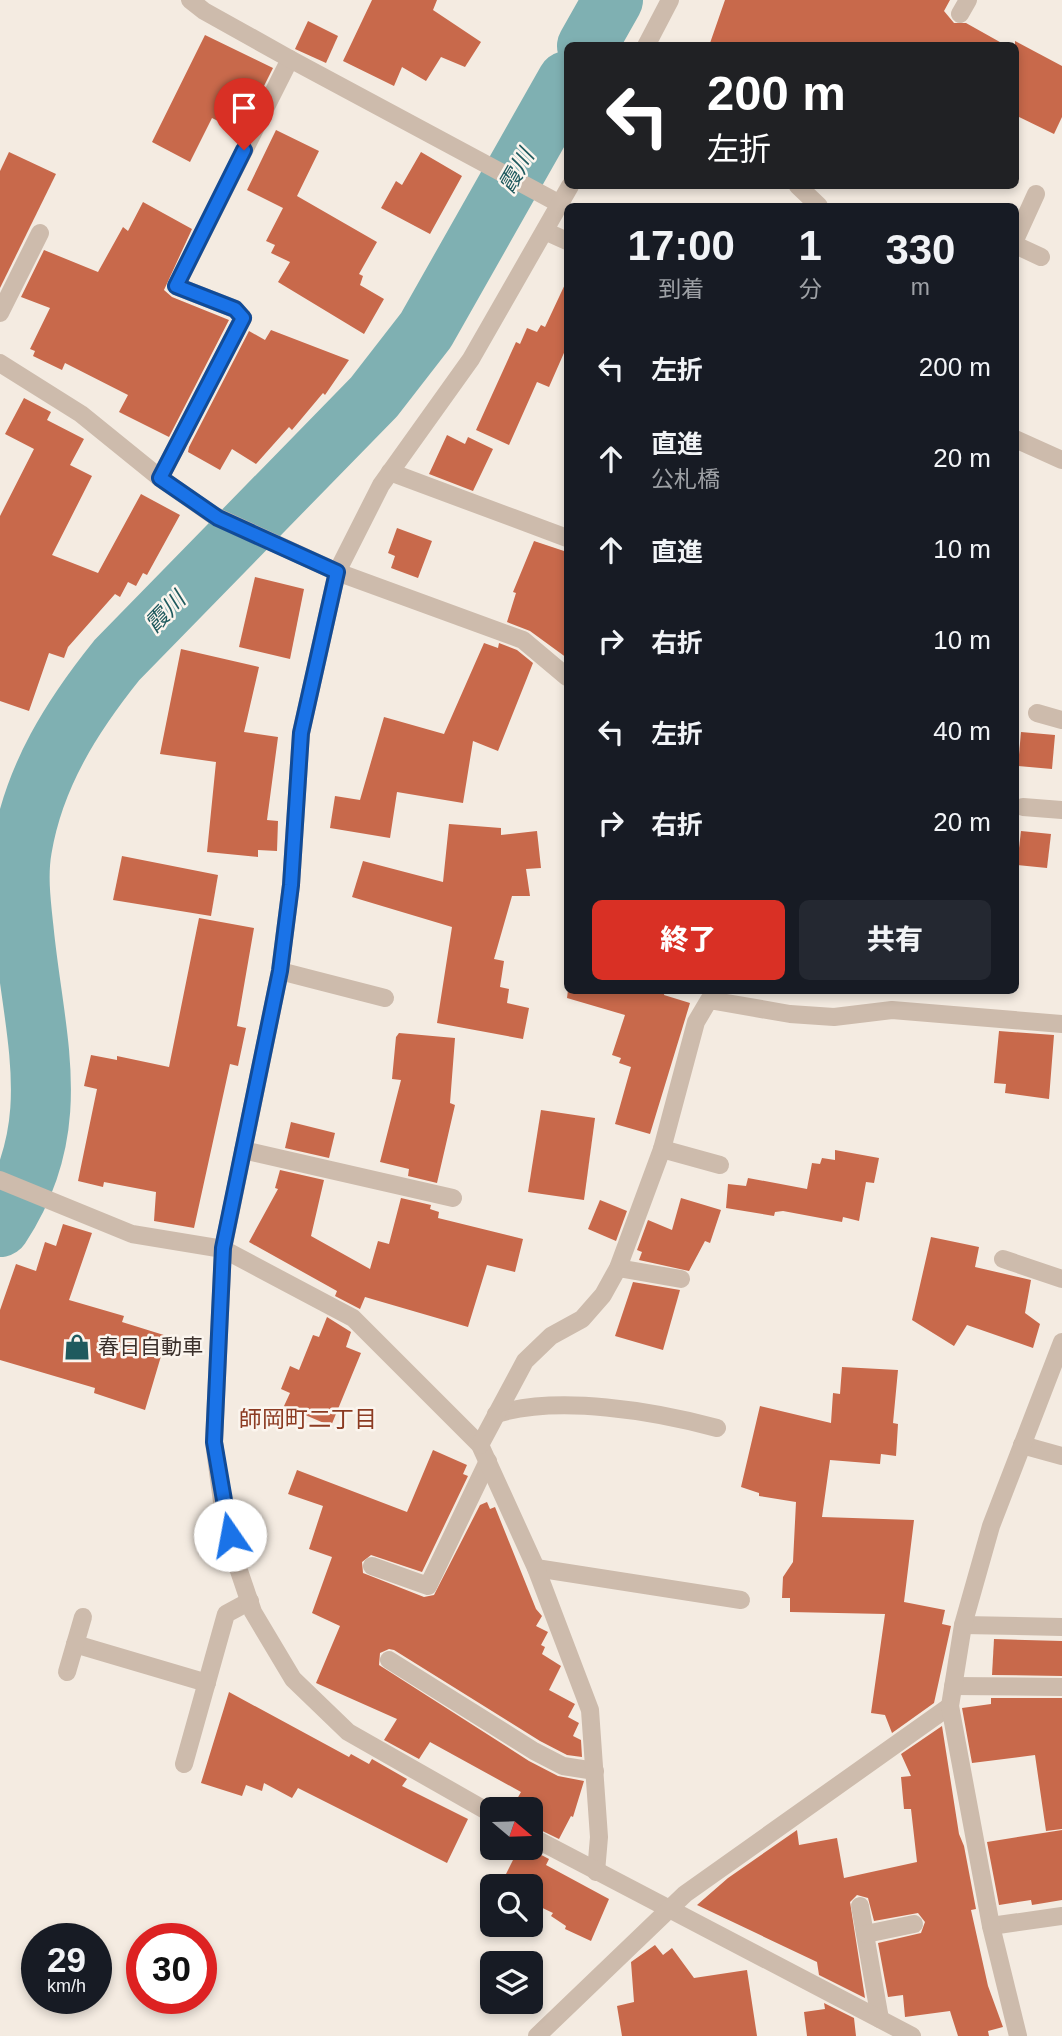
<!DOCTYPE html>
<html lang="ja">
<meta charset="utf-8">
<style>
:root{--surface:#171b24;--page:#242831;--text:#f1f3f6;--muted:#9ea1a6;--accent:#d93025}
body{margin:0;font-family:Helvetica,"Noto Sans JP",sans-serif;background:var(--page);color:var(--text);height:100vh;display:flex;flex-direction:column;font-size:26px;white-space:nowrap}
*{box-sizing:border-box;margin:0}
p{font-size:23px;color:var(--muted)}
.icon{flex:none;width:38px;height:38px;fill:none;stroke:currentColor;stroke-width:2;stroke-linecap:round;stroke-linejoin:round}
.map{position:relative;flex:1;overflow:hidden}
.panel{position:absolute;left:564px;top:203px;width:455px;height:791px;display:flex;flex-direction:column;background:var(--surface);border-radius:10px;box-shadow:0 4px 10px #0003}
.panel>*{flex:none}
.banner{position:absolute;left:564px;top:42px;width:455px;height:147px;border-radius:10px;box-shadow:0 4px 10px #0003;background:#202124;color:#fff;overflow:hidden}
.needle{width:46px;rotate:109deg}
.buttons{position:absolute;left:480px;top:1797px;display:grid;gap:14px}
.buttons a{display:grid;place-items:center;width:63px;height:63px;border-radius:10px;background:var(--surface);box-shadow:0 4px 10px #0003;font-size:35px}
.speed{position:absolute;left:21px;top:1923px;display:flex;gap:14px;font-size:35px;font-weight:700;text-align:center}
.speed>*{display:grid;place-content:center;width:91px;height:91px;border-radius:50%;background:var(--surface);box-shadow:0 4px 10px #0003;line-height:1}
.speed small{font-size:18px;font-weight:400}
.speed .limit{border:10px solid #d22;background:#fff;color:#111}
.pin{position:absolute;display:grid;place-items:center;width:60px;height:60px;color:#fff;margin:-72px -30px;border-radius:50% 50% 50% 0;rotate:-45deg;box-shadow:0 0 7px #0007}
.pin .icon{rotate:45deg}
.me{position:absolute;width:77px;margin:-38px;rotate:348deg;stroke-linejoin:round;filter:drop-shadow(0 0 5px #0008)}
.turn{display:flex;align-items:center;gap:24px;height:147px;padding:0 28px;font-size:32px}
.turn .icon{width:91px;height:91px;stroke-width:2.5}
.turn b{display:block;font-size:49px;line-height:60px}
.eta{display:flex;justify-content:space-evenly;align-items:center;height:119px;text-align:center}
.eta b{font-size:42px;font-weight:800;line-height:49px}
.button{display:flex;gap:14px;margin-top:auto;padding:14px 28px}
.button a{flex:1;height:80px;border-radius:10px;background:var(--accent);color:#fff;font-size:28px;font-weight:800;line-height:80px;text-align:center}
.button a+a{background:var(--page);color:var(--text)}
ul{padding:0;list-style:none}
li{display:flex;align-items:center;gap:21px;height:91px;padding:0 28px}
li div{flex:1}
li b{display:block;font-size:26px}
li em{font-style:normal}
.map>svg:first-child{display:block}
.lines{fill:none;stroke-linecap:round;stroke-linejoin:round}
.river{stroke:#7fb0b2;stroke-width:60}
.building{fill:#c8694b}
.service{stroke:#cdbbac;stroke-width:18}
.minor{stroke:#cdbbac;stroke-width:18}
.tertiary{stroke:#cdbbac;stroke-width:18}
.route-casing{stroke:#114b97;stroke-width:18}
.route{stroke:#1a73e8;stroke-width:12}
.labels{text-anchor:middle;stroke-width:5;stroke-linejoin:round;paint-order:stroke}
.poi-label{font-size:21px;fill:#3b302b;stroke:#fbf5ee;text-anchor:start}
.water-label{font-size:23px;font-style:italic;fill:#1f5a5e;stroke:#fbf5ee}
.neighbourhood-label{font-size:23px;fill:#8c3b22;stroke:#fbf5ee}
</style>
<div class="map">
<svg width="1062" height="2036" viewBox="0 0 1062 2036">
<rect width="100%" height="100%" fill="#f4ebe1"/>
<g class="lines">
<g class="river">
<path d="M587 46 613 0"/>
<path d="M0 1227C66 1127 35 1041 24 933 21 905 17 876 22 848 34 776 72 716 117 660L374 397 426 330 567 81"/>
</g>
</g>
<g class="building">
<path d="M372 0H437L433 10 481 42 465 67 441 57 426 81 402 67 394 86 343 61Z"/>
<path d="M725 0H950L944 11 954 23H966L1007 46H709Z"/>
<path d="M308 21 338 36 326 63 295 49Z"/>
<path d="M205 35 273 68 243 128 222 118 220 122 212 118 190 162 152 142Z"/>
<path d="M1015 41 1062 66V117L1054 134 1015 115Z"/>
<path d="M276 130 319 151 297 196 377 242 359 274 363 276 360 285 384 299 364 334 278 282 290 262 271 253 275 245 266 241 283 208 247 190Z"/>
<path d="M9 152 56 174 0 288V171Z"/>
<path d="M421 152 462 176 430 234 381 208 396 181 402 185Z"/>
<path d="M143 202 192 229 164 290 172 297 229 320 169 437 119 412 128 395 65 363 62 370 33 356 35 351 30 349 50 308 21 297 44 250 98 272 123 227 128 231Z"/>
<path d="M567 280V346L549 387 537 382 509 445 476 430 516 342 520 344 527 328 537 332 541 325 545 327Z"/>
<path d="M271 330 349 360 325 395 323 393 292 430 289 427 256 464 232 449 220 470 188 452 189 447 249 331 265 340Z"/>
<path d="M24 398 51 412 47 420 84 439 70 465 92 476 52 555 98 573 141 494 180 515 147 575 143 573 136 586 128 582 120 597 115 594 68 647 64 658 49 653 29 711 0 701V516L34 449 5 434Z"/>
<path d="M447 435 465 444 468 437 493 449 473 491 429 474Z"/>
<path d="M397 528 432 541 418 578 391 568 395 556 388 553Z"/>
<path d="M534 541 567 552V658L530 631 507 622 516 593 513 592Z"/>
<path d="M255 577 304 589 290 659 239 647Z"/>
<path d="M484 643 498 648 499 643 517 650 533 663 498 751 473 741 463 803 397 792 390 838 330 828 335 796 360 800 384 717 444 734Z"/>
<path d="M181 649 259 667 244 732 278 737 267 820 278 821 277 851 258 850V857L207 852 216 762 160 754Z"/>
<path d="M1021 732 1055 735 1052 769 1018 766Z"/>
<path d="M449 824 501 828V835L537 831 541 868 526 869 530 896H512L494 959 504 961 500 987 509 989 507 1003 529 1008 523 1039 437 1023 452 927 352 897 363 861 443 882Z"/>
<path d="M1021 831 1051 834 1047 868 1017 865Z"/>
<path d="M122 856 218 875 211 916 113 900Z"/>
<path d="M199 918 254 928 237 1026 246 1028 238 1066 230 1064 194 1228 154 1221 156 1192 104 1182 103 1187 78 1181 97 1089 84 1086 91 1055 117 1060V1056L169 1067Z"/>
<path d="M568 990H665L664 995 690 1003 650 1134 615 1124 631 1067 619 1063 621 1058 612 1055 625 1015 567 998Z"/>
<path d="M999 1031 1054 1035 1049 1099 1005 1093 1006 1084 994 1083Z"/>
<path d="M399 1033 455 1038 450 1103 455 1105 437 1183 408 1176 409 1169 380 1162 401 1080 392 1079 396 1037Z"/>
<path d="M541 1110 595 1118 584 1200 528 1192Z"/>
<path d="M291 1122 335 1133 329 1158 285 1148Z"/>
<path d="M835 1150 879 1158 874 1183 866 1182 859 1221 843 1217 842 1222 783 1211 775 1212 774 1216 726 1208 728 1184 746 1186 748 1178 807 1189 812 1163 820 1164 822 1158 835 1160Z"/>
<path d="M280 1170 324 1180 311 1236 370 1269 378 1241 389 1244 401 1198 431 1205 430 1209 439 1212 438 1218 523 1239 515 1272 487 1265 468 1327 365 1297 360 1309 335 1296 337 1291 249 1242 278 1189 275 1188Z"/>
<path d="M681 1198 721 1210 710 1243 705 1241 689 1271 639 1260 642 1252 637 1250 648 1220 672 1230Z"/>
<path d="M600 1200 627 1211 616 1241 588 1229Z"/>
<path d="M63 1224 92 1233 69 1300 124 1316 122 1322 167 1336 145 1410 94 1393 95 1388 0 1360V1310L16 1264 36 1271 45 1242 56 1246Z"/>
<path d="M931 1237 979 1247 975 1267 1031 1280 1025 1313 1040 1324 1033 1348 967 1325 954 1346 912 1320Z"/>
<path d="M633 1282 680 1290 663 1350 615 1336Z"/>
<path d="M327 1317 351 1332 346 1347 361 1353 331 1426 284 1406 290 1393 281 1389 290 1366 299 1370 313 1335 319 1337Z"/>
<path d="M842 1367 898 1370 893 1423 898 1424 896 1456 881 1454 880 1464 830 1460 822 1517 914 1520 904 1602 945 1610 942 1624 951 1626 934 1703 892 1733 885 1715 871 1713 885 1614 790 1612V1598H782L783 1577 793 1562 796 1502 759 1496V1493L741 1487 760 1406 831 1423 833 1393 840 1394Z"/>
<path d="M433 1450 467 1465 463 1474 468 1476 422 1572 371 1555 362 1562 363 1573 424 1597 434 1595 480 1505 487 1502 490 1509 495 1507 536 1609 542 1616 536 1626 548 1632 541 1645 545 1647 542 1654 561 1666 549 1690 575 1704 568 1717 579 1723 573 1736 581 1740 582 1757 567 1755 540 1741 394 1650 389 1649 380 1653 379 1665 529 1761 558 1776 584 1781 573 1817 571 1816 559 1839 530 1825 534 1817 530 1810 513 1806 521 1792 430 1742 419 1759 384 1740 397 1719 316 1683 340 1626 312 1613 332 1557 309 1549 323 1506 288 1494 297 1470 407 1512Z"/>
<path d="M994 1639 1062 1641V1676L992 1675Z"/>
<path d="M229 1692 349 1757 351 1754 369 1764 372 1759 407 1779 402 1786 468 1819 447 1863 298 1788 292 1798 264 1783 262 1791 246 1785 242 1796 201 1783Z"/>
<path d="M991 1698H1062V1829L1046 1831 1035 1755 972 1763 962 1708 991 1704Z"/>
<path d="M942 1726 959 1834 964 1846 976 1909 971 1910 988 1986 1003 2027 988 2031 989 2036H958L950 2011 905 2017 903 1995 888 1997 878 1943 921 1933 925 1922 918 1913 874 1921 868 1898 857 1895 850 1902 865 1998 819 1975 817 1962 697 1905 728 1878 797 1830 799 1845 837 1838 844 1878 917 1862 911 1809H904L901 1777 911 1776 901 1754Z"/>
<path d="M1062 1830V1900L1032 1905 1031 1900 999 1905 987 1842Z"/>
<path d="M519 1848H528L549 1859 546 1865 609 1899 591 1941 565 1929 566 1926 551 1916 553 1913 530 1902V1886H500Z"/>
<path d="M655 1945 663 1955 672 1948 694 1978 747 1970 757 2036H622L617 2006 634 2002 631 1962Z"/>
<path d="M824 2003 854 2018 856 2036H807L804 2012 825 2009Z"/>
</g>
<g class="lines">
<g class="service">
<path d="M960 14 968 0"/>
<path d="M798 186 819 206"/>
<path d="M547 232 567 241"/>
<path d="M1015 240 1036 194"/>
<path d="M1015 245 1041 257"/>
<path d="M0 313 40 233"/>
<path d="M243 318 235 309 176 286 290 59"/>
<path d="M1015 439 1062 460"/>
<path d="M390 472 567 538"/>
<path d="M337 572 523 640 567 677"/>
<path d="M1037 713 1062 720"/>
<path d="M1023 807 1062 810"/>
<path d="M280 971 385 998"/>
<path d="M662 1149 720 1165"/>
<path d="M243 1150 453 1198"/>
<path d="M1003 1259 1062 1279"/>
<path d="M618 1268 681 1279"/>
<path d="M496 1414C559 1395 654 1411 717 1428"/>
<path d="M1022 1445 1062 1456"/>
<path d="M372 1566 428 1586 488 1461"/>
<path d="M536 1568 741 1600"/>
<path d="M963 1625 1062 1627"/>
<path d="M75 1644 207 1683"/>
<path d="M389 1660 534 1751 563 1766 595 1771"/>
<path d="M67 1672 83 1617"/>
<path d="M184 1764 226 1614 250 1601"/>
<path d="M860 1906 880 2019"/>
<path d="M991 1926 1062 1916"/>
<path d="M866 1934 914 1924"/>
</g>
<g class="minor">
<path d="M190 0 204 11 290 59 560 204"/>
<path d="M0 363 81 414 160 478 213 515 337 572 301 733 291 885 280 971 223 1249 214 1442 223 1509 236 1562 253 1612 293 1679 348 1732 492 1814"/>
<path d="M160 478 243 318"/>
<path d="M0 1180 132 1234 223 1249 353 1318 480 1445 536 1568 590 1710 599 1837 596 1872"/>
<path d="M480 1445 525 1361 551 1336 582 1319 603 1295 618 1268 662 1149 696 1022 709 1000 790 1014 834 1017 892 1010 1062 1024"/>
<path d="M953 1686 1062 1687"/>
<path d="M530 1836 912 2036"/>
<path d="M537 2036 685 1894 950 1706"/>
<path d="M1018 2036 991 1926 950 1706 963 1625 991 1526 1062 1342"/>
</g>
<g class="tertiary">
<path d="M646 46 670 0"/>
<path d="M337 572 381 485 471 359 570 186"/>
</g>
</g>
<g class="lines">
<g class="route-casing">
<path id="route" d="M230 1535 214 1442 223 1248 280 971 291 885 301 733 337 572 218 518 160 478 243 318 235 309 176 286 244 150"/>
</g>
<use href="#route" class="route"/>
</g>
<defs>
<g id="shop-bare" transform="scale(2.1)"><path d="M-5-2.5h2.3a2.7 3.5 0 0 1 5.4 0H5L5.5 6h-11ZM-1.5-2.5h3a1.5 2.3 0 0 0-3 0Z" fill="#1f5a5e" stroke="#fbf5ee" stroke-width="2.5" paint-order="stroke"/></g>
</defs>
<g fill-rule="evenodd">
<use href="#shop-bare" x="77" y="1347"/>
</g>
<g class="labels">
<g class="poi-label">
<text x="98" y="1354">春日自動車</text>
</g>
<g class="water-label">
<text transform="translate(516 171) rotate(-60)" y="8">霞川</text>
<text transform="translate(165 612) rotate(-46)" y="8">霞川</text>
</g>
<g class="neighbourhood-label">
<text x="308" y="1427">師岡町二丁目</text>
</g>
</g>
</svg>
<div class="buttons">
<a><svg class="needle" viewBox="-14 -14 28 28"><path d="M0-13l5 13h-10z" fill="#e53935"/><path d="M0 13l5-13h-10z" fill="#9ea1a6"/></svg></a>
<a><svg class="icon" aria-label="search" viewBox="0 0 24 24"><circle cx="10" cy="10" r="6"/><path d="M15 15l6 6"/></svg></a>
<a><svg class="icon" aria-label="layers" viewBox="0 0 24 24"><path d="M12 4l9 5-9 5-9-5zM3 14l9 5 9-5"/></svg></a>
</div>
<div class="speed"><div>29<small>km/h</small></div><div class="limit">30</div></div>
<div class="pin" style="left:244px;top:150px;background:#d93025"><svg class="icon" aria-label="arrive" viewBox="0 0 24 24"><path d="M6 21V4h12l-3 4 3 4H6"/></svg></div>
<svg class="me" style="left:230px;top:1535px" viewBox="-20 -20 40 40"><circle r="19" fill="#fff"/><path d="M0-13L10 11 0 6-10 11z" fill="#1a73e8"/></svg>
<div class="banner">
<div class="turn"><svg class="icon" aria-label="left" viewBox="0 0 24 24"><path d="M17 20v-9H6M10 6l-5 5 5 5"/></svg><div><b>200 m</b>左折</div></div>
</div>
<section class="panel">
<div class="eta">
<div><b>17:00</b><p>到着</p></div>
<div><b>1</b><p>分</p></div>
<div><b>330</b><p>m</p></div>
</div>
<ul>
<li><svg class="icon" aria-label="left" viewBox="0 0 24 24"><path d="M17 20v-9H6M10 6l-5 5 5 5"/></svg><div><b>左折</b></div><em>200 m</em></li>
<li><svg class="icon" aria-label="ahead" viewBox="0 0 24 24"><path d="M12 20V5M6 11l6-6 6 6"/></svg><div><b>直進</b><p>公札橋</p></div><em>20 m</em></li>
<li><svg class="icon" aria-label="ahead" viewBox="0 0 24 24"><path d="M12 20V5M6 11l6-6 6 6"/></svg><div><b>直進</b></div><em>10 m</em></li>
<li><svg class="icon" aria-label="right" viewBox="0 0 24 24"><path d="M7 20v-9h11M14 6l5 5-5 5"/></svg><div><b>右折</b></div><em>10 m</em></li>
<li><svg class="icon" aria-label="left" viewBox="0 0 24 24"><path d="M17 20v-9H6M10 6l-5 5 5 5"/></svg><div><b>左折</b></div><em>40 m</em></li>
<li><svg class="icon" aria-label="right" viewBox="0 0 24 24"><path d="M7 20v-9h11M14 6l5 5-5 5"/></svg><div><b>右折</b></div><em>20 m</em></li>
</ul>
<div class="button"><a>終了</a><a>共有</a></div>
</section>
</div>
